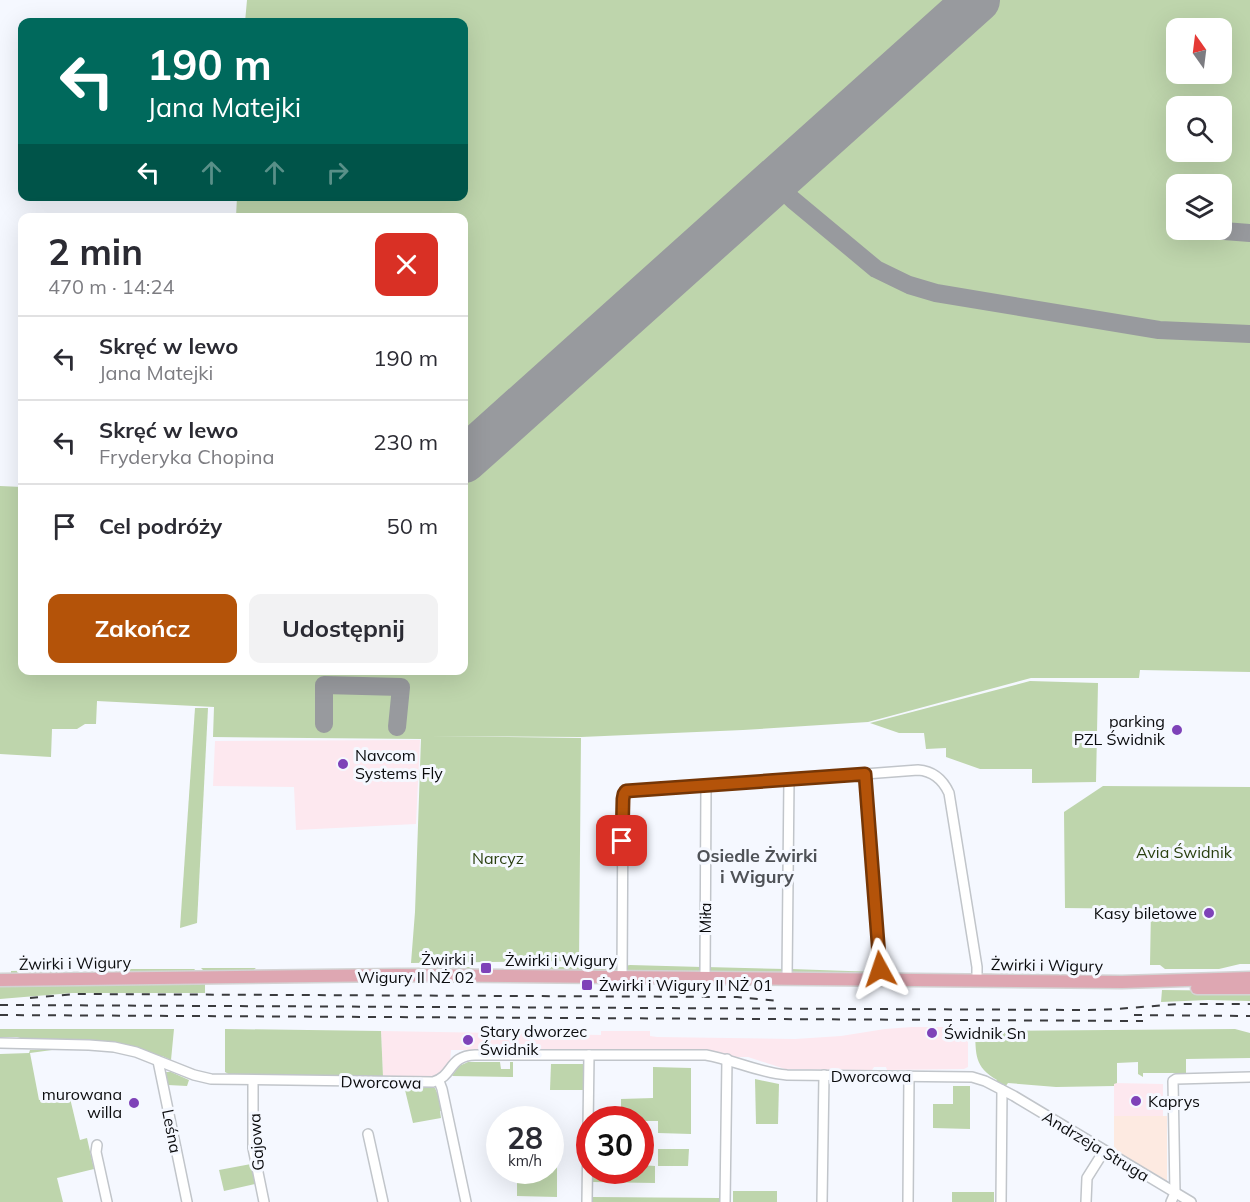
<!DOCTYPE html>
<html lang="pl">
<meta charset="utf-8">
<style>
:root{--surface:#fff;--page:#f2f2f3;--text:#2b2b33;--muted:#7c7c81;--line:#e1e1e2;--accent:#b45309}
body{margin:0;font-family:Mulish,sans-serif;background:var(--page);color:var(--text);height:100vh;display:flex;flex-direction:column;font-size:22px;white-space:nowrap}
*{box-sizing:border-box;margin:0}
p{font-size:20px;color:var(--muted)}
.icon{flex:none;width:33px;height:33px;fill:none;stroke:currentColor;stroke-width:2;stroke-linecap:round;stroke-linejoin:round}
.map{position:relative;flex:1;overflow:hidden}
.drawer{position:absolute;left:18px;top:213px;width:450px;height:462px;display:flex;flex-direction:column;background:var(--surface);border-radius:12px;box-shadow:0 6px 24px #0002}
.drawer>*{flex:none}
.top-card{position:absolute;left:18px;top:18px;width:450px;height:183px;border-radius:12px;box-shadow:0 6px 24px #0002;background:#00695c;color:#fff;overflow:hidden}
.needle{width:39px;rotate:346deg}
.fabs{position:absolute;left:1166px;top:18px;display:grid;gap:12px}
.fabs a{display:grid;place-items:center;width:66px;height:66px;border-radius:12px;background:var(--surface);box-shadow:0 6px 24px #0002;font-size:30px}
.speed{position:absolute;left:486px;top:1106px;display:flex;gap:12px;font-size:30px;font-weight:700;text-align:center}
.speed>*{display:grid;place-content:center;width:78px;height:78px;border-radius:50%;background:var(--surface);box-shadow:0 6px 24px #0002;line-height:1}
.speed small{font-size:15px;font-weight:400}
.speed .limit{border:9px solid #d22;background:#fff;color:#111}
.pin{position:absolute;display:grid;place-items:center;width:51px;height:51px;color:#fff;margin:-26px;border-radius:12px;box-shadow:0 3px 9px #0006}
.me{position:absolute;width:66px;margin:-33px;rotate:355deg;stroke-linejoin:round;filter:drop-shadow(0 0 4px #0008)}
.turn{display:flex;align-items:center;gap:21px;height:126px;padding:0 30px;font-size:27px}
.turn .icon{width:78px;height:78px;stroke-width:2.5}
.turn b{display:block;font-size:42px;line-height:51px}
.lanes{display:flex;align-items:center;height:57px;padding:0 30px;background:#0003;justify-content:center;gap:30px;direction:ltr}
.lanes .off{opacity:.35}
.round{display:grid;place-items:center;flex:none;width:63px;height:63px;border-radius:12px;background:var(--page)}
.head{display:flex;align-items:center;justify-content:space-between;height:102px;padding:0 30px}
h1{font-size:36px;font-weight:700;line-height:45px}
.cta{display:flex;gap:12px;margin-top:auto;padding:12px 30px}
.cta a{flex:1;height:69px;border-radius:12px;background:var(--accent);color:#fff;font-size:24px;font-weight:700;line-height:69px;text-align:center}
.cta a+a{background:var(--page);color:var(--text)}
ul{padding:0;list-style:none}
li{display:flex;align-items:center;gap:18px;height:84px;padding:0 30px;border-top:2px solid var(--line)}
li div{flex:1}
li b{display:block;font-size:22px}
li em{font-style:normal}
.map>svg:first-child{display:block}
.commercial{fill:#fde8ef}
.industrial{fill:#fdeae1}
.green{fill:#bed5ac;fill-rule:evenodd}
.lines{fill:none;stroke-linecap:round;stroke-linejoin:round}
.taxiway{stroke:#989a9e;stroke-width:18}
.runway{stroke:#989a9e;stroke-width:46}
.minor-casing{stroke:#c1c5ca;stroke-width:12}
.major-casing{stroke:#d3d3d3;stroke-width:15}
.minor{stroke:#fff;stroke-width:9}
.major{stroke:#dea7b2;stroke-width:12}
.rail{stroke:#3a3b3e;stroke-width:2;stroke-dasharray:8 8;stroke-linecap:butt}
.route-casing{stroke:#753606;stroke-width:15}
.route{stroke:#b45309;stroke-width:10}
.poi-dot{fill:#7e42b8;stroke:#f5f8ff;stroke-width:2}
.labels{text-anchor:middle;stroke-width:6;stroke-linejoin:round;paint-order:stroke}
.poi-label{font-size:16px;fill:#0a0b0d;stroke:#f5f8ff;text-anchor:start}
.park-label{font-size:16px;fill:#2a4010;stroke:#f5f8ff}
.street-label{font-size:16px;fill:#0a0b0d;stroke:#f5f8ff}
.neighbourhood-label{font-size:18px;font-weight:bold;fill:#4f5257;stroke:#f5f8ff}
</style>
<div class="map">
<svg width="1250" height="1202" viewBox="0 0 1250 1202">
<rect width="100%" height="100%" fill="#f5f8ff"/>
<g class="commercial">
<path d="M420 740 416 824 296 830 294 787 213 786 215 741Z"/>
<path d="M912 1027H942L966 1029 968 1034V1067L964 1069 887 1070 886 1067H874L872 1070 785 1069 748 1057H734L710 1050H451L450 1063 444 1072 433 1079 383 1077 381 1031 601 1035V1031H650V1036L657 1037 795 1039 841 1036 885 1029Z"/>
<path d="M1114 1083 1163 1084V1116H1114Z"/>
</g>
<path class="industrial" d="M1114 1116H1167V1183L1114 1150Z"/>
<g class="green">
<path d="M247 0H1250V672L1140 670 1139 678H1031L868 722 743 730 581 737 428 736 581 738 579 961 411 963 415 912 421 739 213 737 214 707 97 701 96 724H85L77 729H52L51 757 0 754V486L22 487V670H464V218L236 217 237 197 464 196V22H245ZM1221 28V74H1176V28ZM1221 106V152H1176V106ZM1221 184V230H1176V184Z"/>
<path d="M1030 681 1098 683 1096 782 1032 783V769H980L946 757V748L926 749 924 733H899L870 723Z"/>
<path d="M195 708H208L197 923 180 928Z"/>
<path d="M1103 786 1250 787V964H1240L1219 969H1165L1160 965H1150L1151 909 1065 908 1064 812Z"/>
<path d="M630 965 702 967 700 973 625 971 624 966Z"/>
<path d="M470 967 471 968 476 969 462 972 402 970 401 968Z"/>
<path d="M542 967H612L617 968 620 967 618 971 543 970Z"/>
<path d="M706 967 785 969 782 973H709Z"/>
<path d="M201 968H256L251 972H205Z"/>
<path d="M101 969H195L193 972 101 973Z"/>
<path d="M791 969 877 972 874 974H793Z"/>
<path d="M57 970 56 974 11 975V971Z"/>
<path d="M205 981V993H72L0 999V985Z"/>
<path d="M1162 990 1250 991V1001L1208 1000 1161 1002Z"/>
<path d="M0 1029H174L171 1060 162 1056H156L128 1045 95 1041 26 1040 17 1037H0Z"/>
<path d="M225 1029 381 1031 383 1077 232 1076 225 1072Z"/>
<path d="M1235 1029 1250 1033V1058L1186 1059V1075L1178 1073H1143V1077L1138 1074V1062L1117 1063V1083L1114 1084V1086L1056 1087 1008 1083 1005 1087 996 1082 997 1080C974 1067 976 1054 975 1031Z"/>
<path d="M30 1050H52L30 1053 39 1100 69 1094 80 1140 87 1138 94 1169 57 1178 63 1202H0V1054L29 1053Z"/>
<path d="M468 1062H500L501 1069H510V1062H513V1077L452 1076 459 1066Z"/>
<path d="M551 1064H583V1090H550Z"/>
<path d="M653 1067 691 1068V1134L658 1133V1121H641L640 1119H621V1099L653 1098Z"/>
<path d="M166 1072H171L189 1080 187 1086 168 1085Z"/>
<path d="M755 1079 779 1084 778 1124H756Z"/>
<path d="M953 1086H970V1129L933 1128V1104H953Z"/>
<path d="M410 1087 435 1088 438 1095 441 1111H440L441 1118 413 1123 405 1090H410Z"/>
<path d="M658 1149H689L688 1166H658Z"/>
<path d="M251 1164 255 1184 224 1191 219 1170Z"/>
<path d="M551 1164 557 1165V1197L517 1196V1170H550Z"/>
<path d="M641 1165 655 1166V1183L592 1182V1170H640Z"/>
<path d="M720 1189H722V1202H592V1197L719 1198Z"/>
<rect x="733" y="1191" width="44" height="11"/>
<rect x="952" y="1192" width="42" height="10"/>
</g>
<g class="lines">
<g class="taxiway">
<path d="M774 182 793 200 876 269 909 285 936 293 1159 330 1250 334"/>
<path d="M1211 230 1250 233"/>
<path d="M324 724V685L401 687 397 727"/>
</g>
<path class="runway" d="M464 460 977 0"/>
<g class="minor-casing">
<g id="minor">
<path d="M865 773 880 979"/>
<path d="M622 977 623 799 625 792 918 770C933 771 943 780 949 793L977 967V980"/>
<path d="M705 978 706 785"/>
<path d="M787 978 789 779"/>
<path d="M0 1043 89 1045 114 1047 136 1052 194 1075 211 1079 433 1082C454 1076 448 1056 475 1055H706C734 1060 759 1073 787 1075L972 1077 985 1081 1014 1096 1191 1202"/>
<path d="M158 1061 187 1202"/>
<path d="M253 1081V1148L264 1202"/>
<path d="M439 1081 442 1089 466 1202"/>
<path d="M368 1134 383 1202"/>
<path d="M97 1145 96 1152 107 1202"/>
<path d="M587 1202 589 1055"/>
<path d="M725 1202 727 1059"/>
<path d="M822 1202 824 1075"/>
<path d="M908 1202 909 1076"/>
<path d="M1001 1202 1002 1090"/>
<path d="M1086 1202 1087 1178 1104 1151"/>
<path d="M1171 1202 1175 1193 1173 1081 1176 1079 1250 1077"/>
</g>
</g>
<g class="major-casing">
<g id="major">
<path d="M0 980 397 975 1122 982 1250 978"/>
<path d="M1197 988H1250"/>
</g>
</g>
<use href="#minor" class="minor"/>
<use href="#major" class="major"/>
<g class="rail">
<path d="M30 998 75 994 737 997 779 1001"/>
<path d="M0 1005 1084 1010 1117 1009 1178 1004H1250"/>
<path d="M0 1015 1143 1021"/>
<path d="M1134 1015 1250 1016"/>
</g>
</g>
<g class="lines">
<g class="route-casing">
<path id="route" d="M622 841 623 799 624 794 626 791 865 774 880 969"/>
</g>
<use href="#route" class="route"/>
</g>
<g class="poi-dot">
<circle cx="1177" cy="730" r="6"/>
<circle cx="343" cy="764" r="6"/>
<circle cx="1209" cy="913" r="6"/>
<rect x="480" y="962" width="12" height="12" rx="3"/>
<rect x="581" y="979" width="12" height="12" rx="3"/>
<circle cx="932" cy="1033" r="6"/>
<circle cx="468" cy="1040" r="6"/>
<circle cx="1136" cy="1101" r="6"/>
<circle cx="134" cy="1103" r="6"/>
</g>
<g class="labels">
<g class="poi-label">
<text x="1165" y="727" text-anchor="end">parking<tspan x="1165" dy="18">PZL Świdnik</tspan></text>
<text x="355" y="761">Navcom<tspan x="355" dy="18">Systems Fly</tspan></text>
<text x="1197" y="919" text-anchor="end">Kasy biletowe</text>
<text x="474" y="965" text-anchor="end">Żwirki i<tspan x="474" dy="18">Wigury II NŻ 02</tspan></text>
<text x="599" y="991">Żwirki i Wigury II NŻ 01</text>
<text x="480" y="1037">Stary dworzec<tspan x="480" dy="18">Świdnik</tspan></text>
<text x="944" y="1039">Świdnik Sn</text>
<text x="122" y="1100" text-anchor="end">murowana<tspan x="122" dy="18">willa</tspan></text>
<text x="1148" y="1107">Kaprys</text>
</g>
<g class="park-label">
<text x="1184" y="858">Avia Świdnik</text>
<text x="498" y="864">Narcyz</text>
</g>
<g class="street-label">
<text transform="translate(705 918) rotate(-89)" y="6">Miła</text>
<text x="561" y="966">Żwirki i Wigury</text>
<text transform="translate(75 963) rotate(-1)" y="6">Żwirki i Wigury</text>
<text transform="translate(1047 965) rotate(1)" y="6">Żwirki i Wigury</text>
<text x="871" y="1082">Dworcowa</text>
<text transform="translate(381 1082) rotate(1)" y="6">Dworcowa</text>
<text transform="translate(172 1131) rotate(79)" y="6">Leśna</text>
<text transform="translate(256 1142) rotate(-94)" y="6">Gajowa</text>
<text transform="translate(1096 1146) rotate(31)" y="6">Andrzeja Struga</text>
</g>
<g class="neighbourhood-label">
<text x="757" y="862">Osiedle Żwirki<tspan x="757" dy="21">i Wigury</tspan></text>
</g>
</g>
</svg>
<div class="fabs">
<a><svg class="needle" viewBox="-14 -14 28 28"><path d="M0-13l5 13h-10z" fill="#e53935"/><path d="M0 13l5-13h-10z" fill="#7c7c81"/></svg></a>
<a><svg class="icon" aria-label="search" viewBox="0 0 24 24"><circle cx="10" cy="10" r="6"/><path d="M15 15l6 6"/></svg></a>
<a><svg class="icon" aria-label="layers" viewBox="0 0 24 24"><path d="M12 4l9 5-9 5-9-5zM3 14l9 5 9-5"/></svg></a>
</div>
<div class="speed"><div>28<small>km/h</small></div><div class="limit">30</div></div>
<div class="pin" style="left:622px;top:841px;background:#d93025"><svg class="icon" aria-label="arrive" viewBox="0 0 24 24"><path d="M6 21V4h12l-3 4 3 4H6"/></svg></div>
<svg class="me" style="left:880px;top:969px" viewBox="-20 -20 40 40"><path d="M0-17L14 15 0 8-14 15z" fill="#b45309" stroke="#fff" stroke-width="4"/></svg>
<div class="top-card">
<div class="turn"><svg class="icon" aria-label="left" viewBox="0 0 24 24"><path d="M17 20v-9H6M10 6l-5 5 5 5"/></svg><div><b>190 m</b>Jana Matejki</div></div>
<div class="lanes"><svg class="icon" aria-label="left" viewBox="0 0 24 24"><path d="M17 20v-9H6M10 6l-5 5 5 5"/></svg><svg class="icon off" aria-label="ahead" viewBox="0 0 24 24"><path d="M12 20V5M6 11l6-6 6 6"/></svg><svg class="icon off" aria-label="ahead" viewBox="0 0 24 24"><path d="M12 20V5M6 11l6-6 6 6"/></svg><svg class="icon off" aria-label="right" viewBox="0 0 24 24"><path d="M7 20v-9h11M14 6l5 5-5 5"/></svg></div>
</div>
<section class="drawer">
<div class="head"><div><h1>2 min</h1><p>470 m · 14:24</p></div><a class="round" style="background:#d93025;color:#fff"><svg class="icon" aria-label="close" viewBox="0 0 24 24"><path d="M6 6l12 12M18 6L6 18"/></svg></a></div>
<ul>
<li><svg class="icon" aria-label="left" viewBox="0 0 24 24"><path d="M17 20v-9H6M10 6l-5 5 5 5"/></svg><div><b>Skręć w lewo</b><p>Jana Matejki</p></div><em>190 m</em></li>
<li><svg class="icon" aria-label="left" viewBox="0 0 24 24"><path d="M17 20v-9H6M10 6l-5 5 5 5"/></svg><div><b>Skręć w lewo</b><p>Fryderyka Chopina</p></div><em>230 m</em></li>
<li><svg class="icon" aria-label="arrive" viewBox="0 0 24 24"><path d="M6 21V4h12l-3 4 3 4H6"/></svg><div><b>Cel podróży</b></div><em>50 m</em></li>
</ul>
<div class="cta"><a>Zakończ</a><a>Udostępnij</a></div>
</section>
</div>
